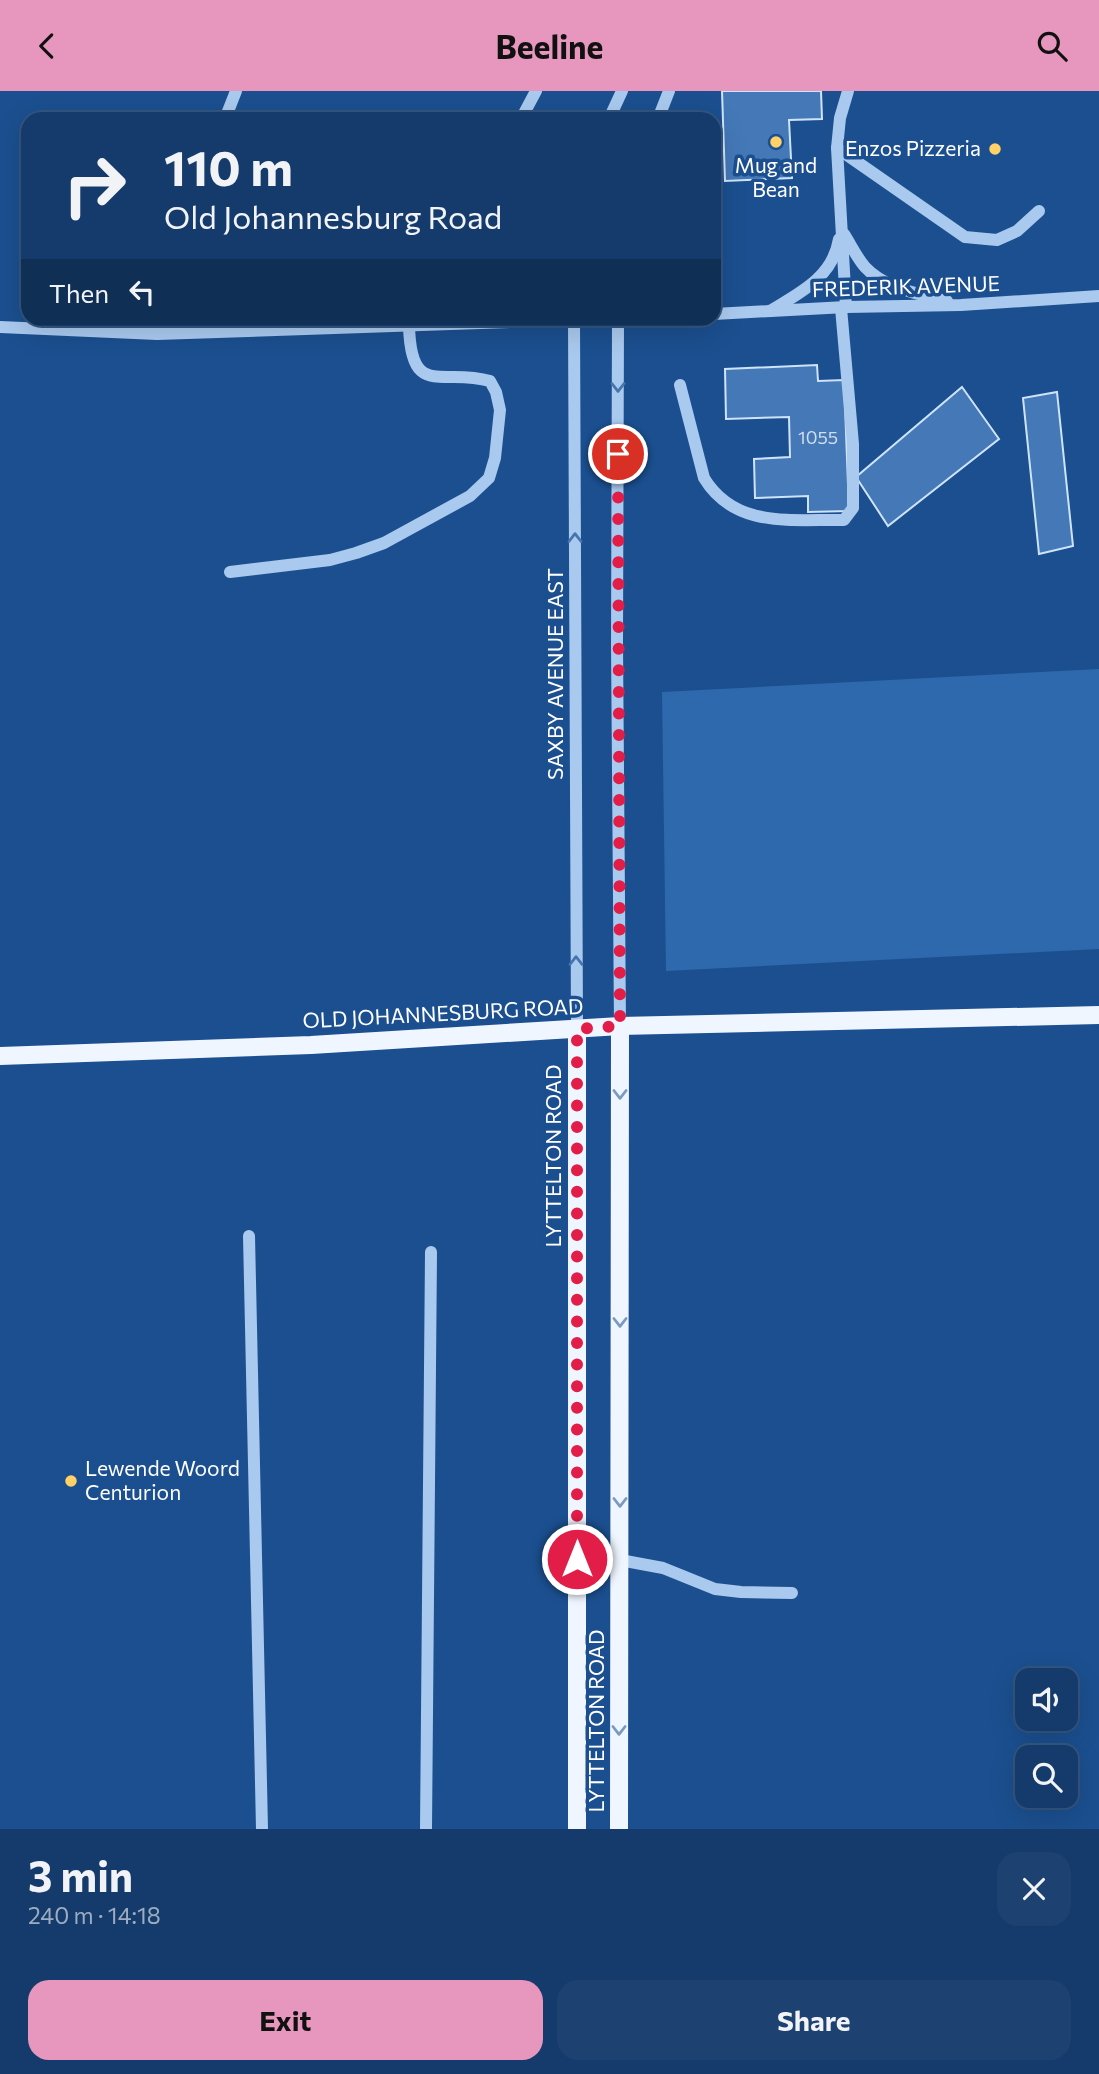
<!DOCTYPE html>
<meta charset="utf-8">
<style>
:root{--surface:#143b6b;--page:#1d4271;--text:#f1f3f6;--muted:#9dadc1;--line:#33557e;--accent:#e797bd}
body{margin:0;font-family:Commissioner,sans-serif;background:var(--page);color:var(--text);height:100vh;display:flex;flex-direction:column;font-size:26px;white-space:nowrap}
*{box-sizing:border-box;margin:0}
p{font-size:23px;color:var(--muted)}
.icon{flex:none;width:38px;height:38px;fill:none;stroke:currentColor;stroke-width:2;stroke-linecap:round;stroke-linejoin:round}
.map{position:relative;height:1738px;overflow:hidden}
.side{display:flex;flex-direction:column;background:var(--surface);flex:1}
.side>*{flex:none}
.guide{position:absolute;left:21px;top:21px;width:700px;height:214px;border-radius:21px;box-shadow:0 7px 28px #0002,0 0 0 2px var(--line);background:#143b6b;color:var(--text);overflow:hidden}
.fabs{position:absolute;left:1015px;top:1577px;display:grid;gap:14px}
.fabs a{display:grid;place-items:center;width:63px;height:63px;border-radius:14px;background:var(--surface);box-shadow:0 7px 28px #0002,0 0 0 2px var(--line);font-size:35px}
.pin{position:absolute;display:grid;place-items:center;width:60px;height:60px;color:#fff;margin:-30px;border:4px solid #fff;border-radius:50%;box-shadow:0 2px 7px #0007}
.me{position:absolute;width:77px;margin:-38px;rotate:0deg;stroke-linejoin:round;filter:drop-shadow(0 0 5px #0008)}
.turn{display:flex;align-items:center;gap:24px;height:147px;padding:0 28px;font-size:32px}
.turn .icon{width:91px;height:91px;stroke-width:2.5}
.turn b{display:block;font-size:49px;line-height:60px}
.then{display:flex;align-items:center;height:66px;padding:0 28px;background:#0003;gap:14px;font-size:26px}
.round{display:grid;place-items:center;flex:none;width:74px;height:74px;border-radius:21px;background:var(--page)}
.summary{display:flex;align-items:center;justify-content:space-between;height:119px;padding:0 28px}
h1{font-size:42px;font-weight:700;line-height:52px}
.action{display:flex;gap:14px;margin-top:auto;padding:14px 28px}
.action a{flex:1;height:80px;border-radius:21px;background:var(--accent);color:#111;font-size:28px;font-weight:700;line-height:80px;text-align:center}
.action a+a{background:var(--page);color:var(--text)}
header{display:flex;justify-content:space-between;align-items:center;height:91px;padding:0 28px;background:var(--accent);color:#111;font-size:32px;font-weight:700}
.map>svg:first-child{display:block}
.green{fill:#2e69ad}
.building{fill:#4478b7;stroke:#cfe3fa;stroke-width:2}
.lines{fill:none;stroke-linecap:round;stroke-linejoin:round}
.minor{stroke:#a9c9ee;stroke-width:12}
.major{stroke:#f0f6ff;stroke-width:18}
.oneway{stroke:#4674ac}
.oneway2{stroke:#7b9ac1}
.route{stroke:#e11d48;stroke-width:12;stroke-dasharray:0 21.6}
.poi-dot{fill:#ffd166;stroke:#1b4f8f;stroke-width:2.5}
.labels{text-anchor:middle;stroke-width:7;stroke-linejoin:round;paint-order:stroke}
.number-label{font-size:18px;fill:#d0dded}
.poi-label{font-size:21px;fill:#fff;stroke:#1b4f8f;text-anchor:end}
.street-label{font-size:21px;fill:#fff;stroke:#1b4f8f}
</style>
<header><svg class="icon" aria-label="back" viewBox="0 0 24 24"><path d="M15 5l-7 7 7 7"/></svg>Beeline<svg class="icon" aria-label="search" viewBox="0 0 24 24"><circle cx="10" cy="10" r="6"/><path d="M15 15l6 6"/></svg></header>
<div class="map">
<svg width="1099" height="1738" viewBox="0 0 1099 1738">
<rect width="100%" height="100%" fill="#1b4f8f"/>
<path class="green" d="M1099 578V858L666 880 662 601Z"/>
<g class="building">
<path d="M722 0H821L822 28 789 29 792 87 725 90Z"/>
<path d="M817 274 818 290 844 289 849 420 808 421V405L755 407 754 368 790 366 789 326 726 328 725 278Z"/>
<path d="M962 296 999 348 888 435 856 386Z"/>
<path d="M1057 301 1073 455 1039 463 1023 307Z"/>
</g>
<g class="lines">
<g class="minor">
<path d="M225 28 236 0"/>
<path d="M521 28 536 0"/>
<path d="M609 28 622 0"/>
<path d="M658 28 669 0"/>
<path d="M837 57 965 146 997 149 1017 140 1039 120"/>
<path d="M844 143C851 154 857 167 865 176 885 198 920 203 947 210"/>
<path d="M846 216 837 57 840 27 848 0"/>
<path d="M770 220C800 202 833 186 839 148"/>
<path d="M714 223 846 216 961 214 1099 205"/>
<path d="M574 228 577 938"/>
<path d="M618 228 617 553 620 935"/>
<path d="M0 236 157 243 600 228"/>
<path d="M157 243 160 228"/>
<path d="M680 294 704 387C735 438 792 428 844 429L853 417V353L841 217"/>
<path d="M230 481 330 469 356 462 384 452 470 405 489 387 495 367 500 319 496 301 490 290C442 276 411 309 409 235"/>
<path d="M249 1145 262 1738"/>
<path d="M620 1469 663 1477 715 1498 741 1501 792 1502"/>
<path d="M426 1738 431 1161"/>
</g>
<g class="major">
<path d="M577 938V1738"/>
<path d="M0 965 311 954 620 935 1099 924"/>
<path d="M619 1738 620 935"/>
</g>
</g>
<defs><path id="oneway-chevron" d="M-2-3.5L2.5 0L-2 3.5" fill="none" stroke-width="1.6" stroke-linecap="round" stroke-linejoin="round" transform="scale(1.75)"/></defs>
<g class="oneway">
<use href="#oneway-chevron" transform="translate(618 296) rotate(90)"/>
<use href="#oneway-chevron" transform="translate(575 447) rotate(-90)"/>
<use href="#oneway-chevron" transform="translate(576 870) rotate(-90)"/>
</g>
<g class="oneway2">
<use href="#oneway-chevron" transform="translate(620 1003) rotate(90)"/>
<use href="#oneway-chevron" transform="translate(620 1231) rotate(90)"/>
<use href="#oneway-chevron" transform="translate(620 1411) rotate(90)"/>
<use href="#oneway-chevron" transform="translate(619 1639) rotate(90)"/>
</g>
<g class="lines">
<path class="route" d="M577 1468V938L620 935 618 363"/>
</g>
<g class="poi-dot">
<circle cx="776" cy="51" r="7"/>
<circle cx="995" cy="58" r="7"/>
<circle cx="71" cy="1390" r="7"/>
</g>
<g class="labels">
<g class="number-label">
<text x="818" y="353">1055</text>
</g>
<g class="poi-label">
<text x="981" y="65">Enzos Pizzeria</text>
<text x="776" y="82" text-anchor="middle">Mug and<tspan x="776" dy="24">Bean</tspan></text>
<text x="85" y="1385" text-anchor="start">Lewende Woord<tspan x="85" dy="24">Centurion</tspan></text>
</g>
<g class="street-label">
<text transform="translate(906 196) rotate(-2)" y="7">FREDERIK AVENUE</text>
<text transform="translate(556 583) rotate(-90)" y="7">SAXBY AVENUE EAST</text>
<text transform="translate(443 923) rotate(-3)" y="7">OLD JOHANNESBURG ROAD</text>
<text transform="translate(554 1065) rotate(-90)" y="7">LYTTELTON ROAD</text>
<text transform="translate(597 1630) rotate(-90)" y="7">LYTTELTON ROAD</text>
</g>
</g>
</svg>
<div class="fabs">
<a><svg class="icon" aria-label="sound" viewBox="0 0 24 24"><path d="M4 9h4l5-4v14l-5-4H4zM17 9q2 3 0 6"/></svg></a>
<a><svg class="icon" aria-label="search" viewBox="0 0 24 24"><circle cx="10" cy="10" r="6"/><path d="M15 15l6 6"/></svg></a>
</div>
<div class="pin" style="left:618px;top:363px;background:#d93025"><svg class="icon" aria-label="arrive" viewBox="0 0 24 24"><path d="M6 21V4h12l-3 4 3 4H6"/></svg></div>
<svg class="me" style="left:577px;top:1468px" viewBox="-20 -20 40 40"><circle r="17" fill="#e11d48" stroke="#fff" stroke-width="3"/><path d="M0-11L8 9 0 5-8 9z" fill="#fff"/></svg>
<div class="guide">
<div class="turn"><svg class="icon" aria-label="right" viewBox="0 0 24 24"><path d="M7 20v-9h11M14 6l5 5-5 5"/></svg><div><b>110 m</b>Old Johannesburg Road</div></div>
<div class="then">Then<svg class="icon" aria-label="left" viewBox="0 0 24 24"><path d="M17 20v-9H6M10 6l-5 5 5 5"/></svg></div>
</div>
</div>
<section class="side">
<div class="summary"><div><h1>3 min</h1><p>240 m · 14:18</p></div><a class="round"><svg class="icon" aria-label="close" viewBox="0 0 24 24"><path d="M6 6l12 12M18 6L6 18"/></svg></a></div>
<div class="action"><a>Exit</a><a>Share</a></div>
</section>
